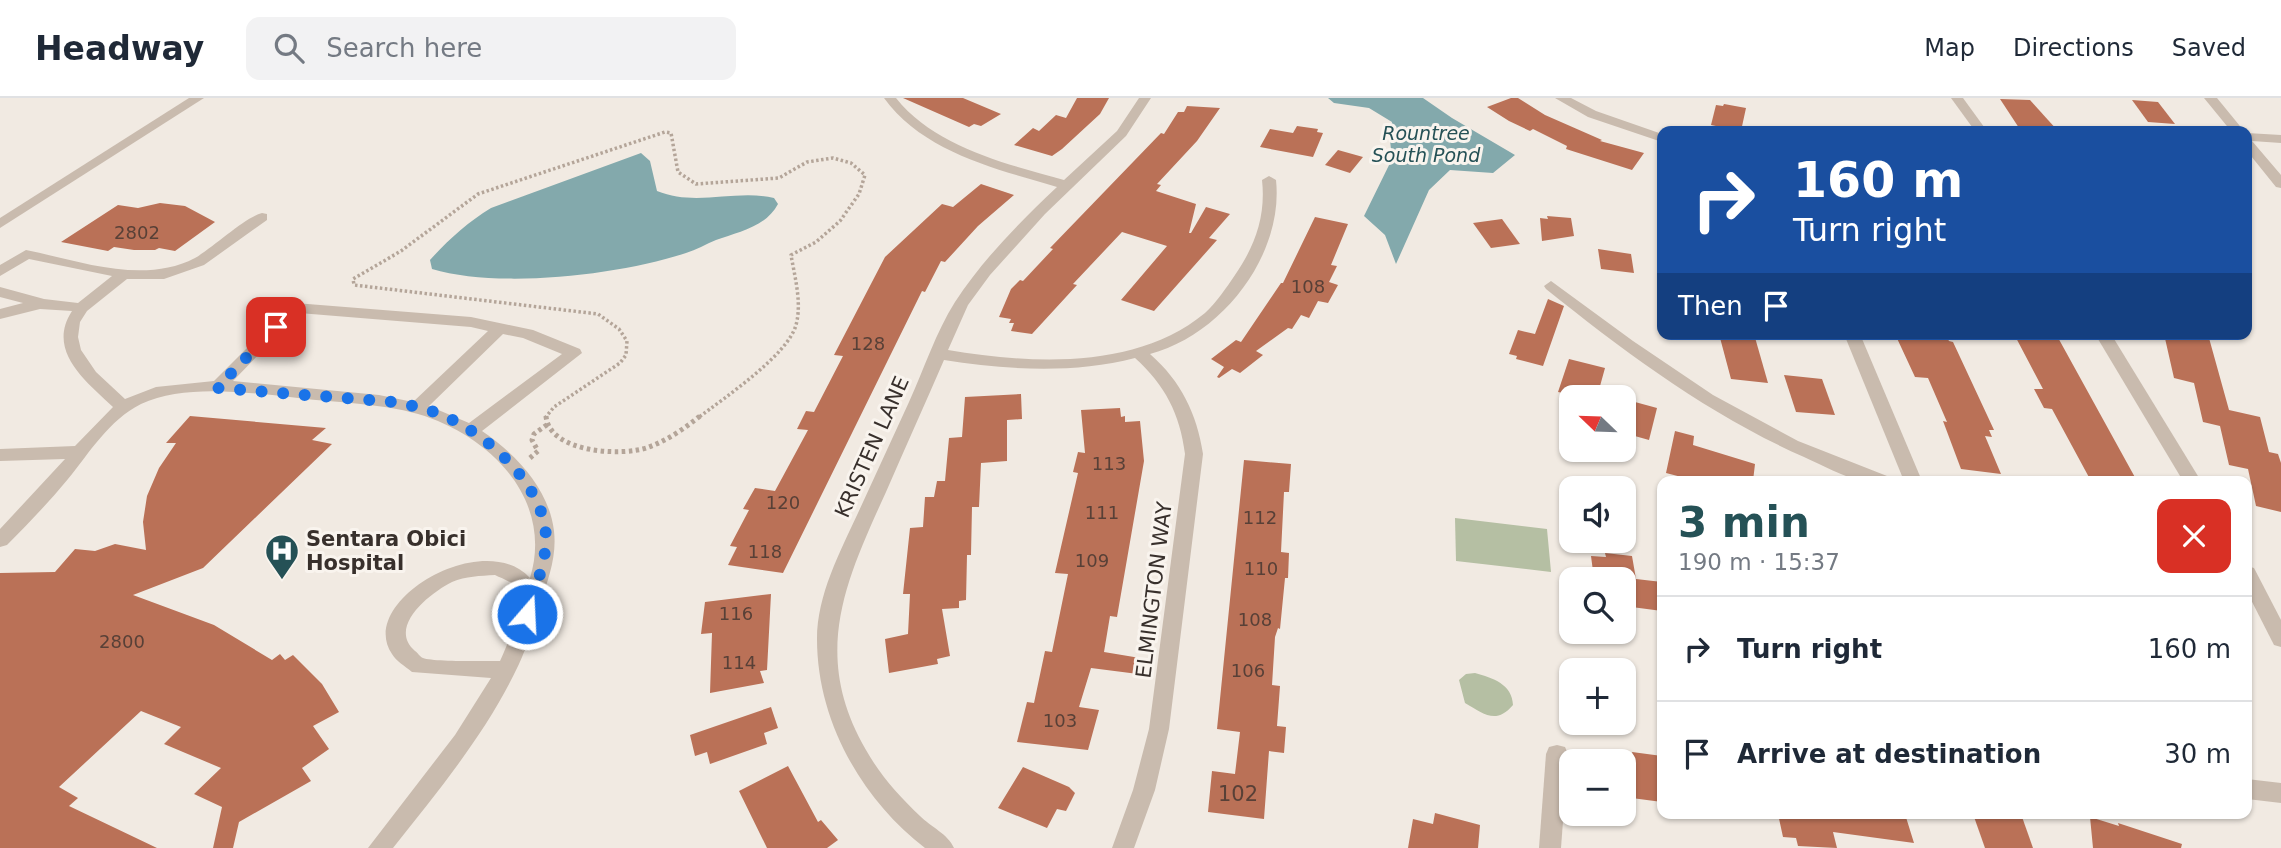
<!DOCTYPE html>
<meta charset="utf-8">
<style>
:root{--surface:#fff;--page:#f2f2f3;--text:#1f2937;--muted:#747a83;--line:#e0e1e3;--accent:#255156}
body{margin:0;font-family:"DejaVu Sans",sans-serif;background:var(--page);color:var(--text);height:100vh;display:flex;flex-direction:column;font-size:26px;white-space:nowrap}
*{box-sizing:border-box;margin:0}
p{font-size:23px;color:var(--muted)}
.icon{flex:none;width:38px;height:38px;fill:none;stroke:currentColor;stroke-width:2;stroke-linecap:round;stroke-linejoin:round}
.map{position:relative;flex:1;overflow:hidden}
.side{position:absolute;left:1657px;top:378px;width:595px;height:343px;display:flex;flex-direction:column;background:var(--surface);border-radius:14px;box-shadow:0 2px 5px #0004}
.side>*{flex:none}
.banner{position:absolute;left:1657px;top:28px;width:595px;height:214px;border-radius:14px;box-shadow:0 2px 5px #0004;background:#1a4fa0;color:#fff;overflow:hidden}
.needle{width:46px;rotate:293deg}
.buttons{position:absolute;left:1559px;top:287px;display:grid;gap:14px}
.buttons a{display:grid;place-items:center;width:77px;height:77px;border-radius:14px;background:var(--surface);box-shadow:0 2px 5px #0004;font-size:35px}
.pin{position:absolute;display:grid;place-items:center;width:60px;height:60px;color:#fff;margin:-30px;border-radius:14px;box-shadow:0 4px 10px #0006}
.me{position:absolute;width:77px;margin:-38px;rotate:19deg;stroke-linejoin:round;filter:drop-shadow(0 0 5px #0008)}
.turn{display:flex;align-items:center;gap:24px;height:147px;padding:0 21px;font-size:32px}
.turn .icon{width:91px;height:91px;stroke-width:2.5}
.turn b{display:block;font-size:49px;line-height:60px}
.then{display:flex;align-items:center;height:66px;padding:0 21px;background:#0003;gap:14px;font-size:26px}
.round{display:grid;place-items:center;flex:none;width:74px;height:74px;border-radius:14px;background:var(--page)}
.headline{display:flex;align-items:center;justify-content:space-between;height:119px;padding:0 21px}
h1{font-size:42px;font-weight:800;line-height:52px;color:var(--accent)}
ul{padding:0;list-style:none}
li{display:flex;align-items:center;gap:21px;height:105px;padding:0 21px;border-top:2px solid var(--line)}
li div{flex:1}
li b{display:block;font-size:26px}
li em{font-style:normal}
header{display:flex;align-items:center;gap:42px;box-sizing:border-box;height:98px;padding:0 35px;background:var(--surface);border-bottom:2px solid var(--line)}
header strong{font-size:33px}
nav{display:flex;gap:38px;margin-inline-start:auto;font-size:24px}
.search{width:490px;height:63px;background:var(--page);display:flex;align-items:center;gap:18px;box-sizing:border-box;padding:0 24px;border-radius:14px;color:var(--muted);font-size:26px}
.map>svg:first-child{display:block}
.green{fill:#b5bfa3}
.water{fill:#83a9ac}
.building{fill:#ba7157}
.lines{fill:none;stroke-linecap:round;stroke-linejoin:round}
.path-far1{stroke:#b4a599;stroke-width:3.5;stroke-dasharray:2.5 2.5;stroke-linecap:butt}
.path{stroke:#b4a599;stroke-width:5;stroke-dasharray:3.5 3.5;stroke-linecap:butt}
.minor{fill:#c9bbae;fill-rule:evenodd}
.route{stroke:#1a73e8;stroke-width:12;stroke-dasharray:0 21.6}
.labels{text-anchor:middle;stroke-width:6;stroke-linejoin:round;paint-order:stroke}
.number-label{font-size:18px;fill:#584037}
.far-water-label{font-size:19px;font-style:italic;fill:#255156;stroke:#f9f4ee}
.street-label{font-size:21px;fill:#38302c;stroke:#f9f4ee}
.poi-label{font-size:21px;font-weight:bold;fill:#38302c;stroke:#f9f4ee;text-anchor:start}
.near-number-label{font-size:21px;fill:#584037}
</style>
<header>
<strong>Headway</strong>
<div class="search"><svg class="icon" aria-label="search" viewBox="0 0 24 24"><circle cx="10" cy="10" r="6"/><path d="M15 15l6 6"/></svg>Search here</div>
<nav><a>Map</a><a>Directions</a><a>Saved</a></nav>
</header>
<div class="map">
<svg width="2281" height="750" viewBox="0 0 2281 750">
<rect width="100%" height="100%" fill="#f1eae2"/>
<g class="green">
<path d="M1455 420 1547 431 1551 474 1456 463Z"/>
<path d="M1475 575C1493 580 1512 586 1513 607 1496 627 1484 616 1465 605L1459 582 1466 576Z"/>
</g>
<g class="water">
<path d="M1328 0H1423L1452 20 1515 57 1493 75 1450 72 1429 92 1396 166 1385 137 1364 118 1392 61 1390 42 1392 24 1369 10 1334 5Z"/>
<path d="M641 55 650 63 657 93C696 109 735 91 774 100L778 106C766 129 738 134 716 142 706 146 696 152 686 155 620 177 499 191 432 171L430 162C448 142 468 124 491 110Z"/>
</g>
<g class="building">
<path d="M903 0H963L1001 16 981 28 974 26 969 29Z"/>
<path d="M1077 0H1109L1100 16 1062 51 1052 58 1014 47 1033 30 1039 33 1056 17 1066 20Z"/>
<path d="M1511 0H1518L1545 17 1602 42 1600 43 1644 55 1632 72 1566 51 1567 48 1533 31 1530 33 1509 23 1487 9Z"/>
<path d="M2000 1 2030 2 2058 33H2021Z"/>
<path d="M2132 2 2158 4 2175 26 2148 24Z"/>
<path d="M1724 6 1746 10 1741 33 1711 27 1716 7 1723 8Z"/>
<path d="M1187 8 1220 10 1197 43 1157 86 1161 87 1156 93 1196 106 1189 135H1191L1206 109 1230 116 1209 140 1217 142 1154 213 1121 202 1167 148 1122 134 1073 186 1077 187 1032 236 1011 233 1014 225H1009L1011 221 999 219 1011 191 1020 182 1023 183 1053 151 1050 150 1161 35 1164 36 1178 14H1184Z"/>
<path d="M1297 28 1318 31 1317 34 1323 35 1313 59 1260 49 1270 31 1293 35Z"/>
<path d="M1338 52 1363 59 1350 75 1325 67Z"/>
<path d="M981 86 1014 97 978 128 945 164 941 163 925 194 922 193 783 475 728 467 737 449 730 448 749 412 743 411 755 390 775 393 808 332 797 331 806 313 814 314 843 258 834 257 885 159 942 106 953 109Z"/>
<path d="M160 105 185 108 215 124 175 153 159 150 155 152H134L114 149 108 153 61 144 118 107 138 110Z"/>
<path d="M1547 118 1571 120 1574 138 1542 143 1540 120 1548 121Z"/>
<path d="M1315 119 1348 126 1331 167 1337 168 1329 184 1338 187 1328 205 1318 203 1309 220 1301 217 1292 231 1288 230 1256 253 1263 257 1240 275 1232 271 1219 280 1217 279 1224 269 1211 261 1236 242 1241 244 1281 185H1283Z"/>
<path d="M1502 121 1520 146 1491 150 1473 125Z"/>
<path d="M1598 151 1631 156 1634 175 1601 171Z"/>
<path d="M1548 201 1564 208 1543 268 1516 261 1517 258 1509 256 1518 232 1535 236Z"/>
<path d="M1719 236H1754L1768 285 1731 281Z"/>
<path d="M1895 236H1945L1949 243 1953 244 1994 332H1989L1992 339 1985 338 2001 376 1961 371 1943 323 1947 324 1928 280 1915 279Z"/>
<path d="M2014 236H2056L2137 383H2091L2052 311 2044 310 2034 291H2043Z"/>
<path d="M2164 236H2191L2209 240 2229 312 2260 319 2269 354 2278 356 2281 365V414L2256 408 2248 371 2229 367 2220 328 2203 324 2194 285 2174 280Z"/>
<path d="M1569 261 1605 270 1597 299H1567L1568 296 1558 294Z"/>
<path d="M1784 277 1822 281 1835 317 1796 314Z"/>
<path d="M1021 296 1022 321 1007 322V363L981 365 979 409H972L971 457H967L966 502 959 503V510L942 511 950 558 937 561 938 566 889 575 885 541 908 536 910 496H903L910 430 923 429 925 399H934L937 383H945L949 340 962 339 965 299Z"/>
<path d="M1624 301 1657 310 1649 342 1624 335Z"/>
<path d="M1120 310 1121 319 1125 318V324L1140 323 1144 363 1117 519 1110 518 1104 554 1140 560 1138 576 1091 570 1079 609 1099 612 1088 652 1017 644 1027 604 1034 605 1045 553 1052 554 1068 476 1055 475 1078 375 1073 374 1078 354 1085 355 1081 312Z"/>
<path d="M190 318 326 330 312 342 332 346 203 470 133 497 214 527 272 562 280 556 285 562 293 557 322 586 339 614 313 628 329 651 302 670 311 683 239 724 233 750H213L222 709 194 696 221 670 164 646 181 629 141 613 59 689 78 700 69 708 157 750H0V475L55 474 75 451 95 453 115 446 146 452 143 424 147 398 159 370 176 345H166Z"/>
<path d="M1675 333 1694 338 1693 347 1755 366 1753 383H1697L1666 375Z"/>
<path d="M1244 362 1291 366 1289 394H1284L1281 454 1289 455 1288 480H1285L1280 531 1278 530 1275 539 1272 587 1280 588 1277 628 1286 629 1284 655 1269 653 1264 721 1208 714 1212 673 1235 676 1240 634 1217 631Z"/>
<path d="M1605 455 1632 458 1636 481 1662 484V513L1624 508V481H1594L1591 458 1606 459Z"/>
<path d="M771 496 767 572 760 573 764 585 710 595 712 535 701 536 705 504Z"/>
<path d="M771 609 778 630 764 635 767 646 710 666 707 654 695 658 690 637Z"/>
<path d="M1632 654 1662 658V704L1624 699V662L1634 663Z"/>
<path d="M788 668 818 724 821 722 838 742 827 750H767L739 693Z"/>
<path d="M1023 669 1069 689 1075 695 1066 713 1057 711 1047 730 998 710Z"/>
<path d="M1435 715 1480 727 1478 750H1408L1413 721 1433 726Z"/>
<path d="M1778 716H1905L1914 745 1833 734 1837 750 1798 748 1796 740 1783 739Z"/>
<path d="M1973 716H2021L2033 750H1985Z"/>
<path d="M2090 719 2119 728 2118 725 2182 746 2181 750H2093Z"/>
</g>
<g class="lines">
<path class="path-far1" d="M545 320 554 309 620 265 626 257 627 243 619 231 598 216 354 187 353 181 401 153 478 96 665 34 671 35 678 74 696 86 779 80 807 64 833 60 851 65 865 77 859 96 840 123 816 144 791 157C795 180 802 205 796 227 788 257 724 300 698 320"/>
<g class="path">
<path d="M546 318C549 355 623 359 649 349 668 342 685 330 700 318"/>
<path d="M530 360 538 353 532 342 534 336 548 326"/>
</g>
<g class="minor">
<path d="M189 0H204L0 130V120Z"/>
<path d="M884 0H896C935 49 1006 66 1064 82L1117 33 1139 0H1151L1126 38 1045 116 990 177 968 207 948 252C1032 266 1136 272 1205 215 1217 204 1226 190 1235 177 1255 148 1266 118 1262 82L1269 78 1276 82C1284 157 1222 237 1150 256 1181 283 1197 316 1203 356L1169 631 1155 692 1134 750H1112L1133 692 1149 631 1185 356C1180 316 1165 287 1135 260 1073 276 1007 272 944 262 925 306 905 350 886 394 845 484 811 557 866 652 880 677 899 698 920 718 931 729 948 736 954 750H925C861 701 817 622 817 541 817 497 840 454 858 415 875 378 892 341 909 304 924 271 936 234 955 204 983 161 1020 124 1057 89 996 71 923 54 884 0Z"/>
<path d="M1555 0H1571L1596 13 1662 36V44L1588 19Z"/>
<path d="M1951 0H1963L1987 33H1975Z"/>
<path d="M2204 0H2217L2244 33H2231Z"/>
<path d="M2247 35 2281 37V45L2252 43 2281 77V90L2276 89 2247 53Z"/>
<path d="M262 115 267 116V122L204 167 164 181H127L87 213 80 224 78 239 81 252 96 274 125 301 156 289 214 283 290 207 295 205 471 219 533 232 580 251 582 255 482 333C516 356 549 391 554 433 557 459 548 482 540 506 533 526 528 547 519 566 488 633 439 692 393 750H368L455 637 491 580 412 574C405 568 396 563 392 556 356 504 483 429 530 480 554 402 490 337 418 316 379 305 338 305 298 300 251 295 185 285 141 306 109 322 90 354 68 381 49 404 28 426 7 447L0 449V431L65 361 0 363V351L75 348 113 309C86 283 46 253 72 213L40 211 0 221V211L23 205 0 199V189L44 201 78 205 112 178 29 161 0 178V167L26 152C80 163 143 187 195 160 214 149 244 120 262 115ZM299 215 471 229 488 233 413 304 379 297 233 283ZM503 236 523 240 562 256 469 325 429 308ZM495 477C501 480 510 483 515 488 527 503 507 547 500 563 486 563 433 564 423 560 420 559 418 555 415 553 387 529 430 495 452 484 466 478 480 478 495 477Z"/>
<path d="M1551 183 1633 243 1713 297 1798 343 1887 378 1890 383C1881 383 1871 385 1863 383 1843 379 1822 367 1804 359 1709 317 1626 255 1546 191L1544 188Z"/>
<path d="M1844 236H1860L1922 383H1904Z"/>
<path d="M2095 236H2111L2201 383H2183Z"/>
<path d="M2247 468 2254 470 2281 522V549L2274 547 2247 494Z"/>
<path d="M1557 647 1565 649 1568 656 1561 750H1539L1546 656 1549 649Z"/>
<path d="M2247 681 2281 685V705L2247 701Z"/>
</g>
</g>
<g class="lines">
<path class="route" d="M276 229 217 290 395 304C409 307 423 310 437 315 485 333 547 388 546 443 545 468 534 493 527 516"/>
</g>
<defs>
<g id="hospital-pin" transform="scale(1.75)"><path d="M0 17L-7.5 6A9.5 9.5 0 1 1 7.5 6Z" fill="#255156" stroke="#f9f4ee"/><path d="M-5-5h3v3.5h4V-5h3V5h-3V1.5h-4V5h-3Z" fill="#fff"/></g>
</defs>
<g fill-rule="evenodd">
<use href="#hospital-pin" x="282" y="453"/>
</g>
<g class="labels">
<g class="number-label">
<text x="137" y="141">2802</text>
<text x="1308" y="195">108</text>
<text x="868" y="252">128</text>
<text x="1109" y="372">113</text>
<text x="783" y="411">120</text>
<text x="1102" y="421">111</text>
<text x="1260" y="426">112</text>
<text x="765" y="460">118</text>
<text x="1092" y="469">109</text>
<text x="1261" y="477">110</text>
<text x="736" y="522">116</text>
<text x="1255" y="528">108</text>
<text x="122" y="550">2800</text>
<text x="739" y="571">114</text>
<text x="1248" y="579">106</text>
<text x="1060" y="629">103</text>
</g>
<g class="far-water-label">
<text x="1426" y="42">Rountree<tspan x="1426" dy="22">South Pond</tspan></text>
</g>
<g class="street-label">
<text transform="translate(872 349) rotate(-66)" y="7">KRISTEN LANE</text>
<text transform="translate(1154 492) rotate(-83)" y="7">ELMINGTON WAY</text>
</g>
<g class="poi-label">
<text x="306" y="448">Sentara Obici<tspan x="306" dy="24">Hospital</tspan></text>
</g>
<g class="near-number-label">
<text x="1238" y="703">102</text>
</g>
</g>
</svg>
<div class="buttons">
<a><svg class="needle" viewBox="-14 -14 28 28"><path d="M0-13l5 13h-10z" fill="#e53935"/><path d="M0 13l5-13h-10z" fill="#747a83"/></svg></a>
<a><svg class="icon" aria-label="sound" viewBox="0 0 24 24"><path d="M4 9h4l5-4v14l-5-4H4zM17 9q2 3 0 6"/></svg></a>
<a><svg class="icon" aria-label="search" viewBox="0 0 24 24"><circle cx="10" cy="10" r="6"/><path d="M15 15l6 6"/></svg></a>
<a>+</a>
<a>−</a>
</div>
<div class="pin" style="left:276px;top:229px;background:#d93025"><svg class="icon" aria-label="arrive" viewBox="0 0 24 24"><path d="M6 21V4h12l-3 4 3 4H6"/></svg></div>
<svg class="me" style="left:527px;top:516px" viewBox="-20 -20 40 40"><circle r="17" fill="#1a73e8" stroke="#fff" stroke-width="3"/><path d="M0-11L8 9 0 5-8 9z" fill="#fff"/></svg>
<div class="banner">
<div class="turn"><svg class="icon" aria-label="right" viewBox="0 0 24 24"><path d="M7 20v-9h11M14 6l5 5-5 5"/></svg><div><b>160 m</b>Turn right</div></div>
<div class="then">Then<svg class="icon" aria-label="arrive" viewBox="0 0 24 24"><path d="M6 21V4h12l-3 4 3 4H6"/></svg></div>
</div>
<section class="side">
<div class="headline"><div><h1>3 min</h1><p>190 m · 15:37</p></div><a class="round" style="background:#d93025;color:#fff"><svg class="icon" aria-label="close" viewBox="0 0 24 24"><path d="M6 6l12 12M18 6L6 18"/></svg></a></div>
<ul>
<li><svg class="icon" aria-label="right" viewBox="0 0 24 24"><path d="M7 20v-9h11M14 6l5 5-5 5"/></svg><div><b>Turn right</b></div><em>160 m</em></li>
<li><svg class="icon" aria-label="arrive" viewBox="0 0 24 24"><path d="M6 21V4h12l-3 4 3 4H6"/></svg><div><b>Arrive at destination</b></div><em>30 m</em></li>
</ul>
</section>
</div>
